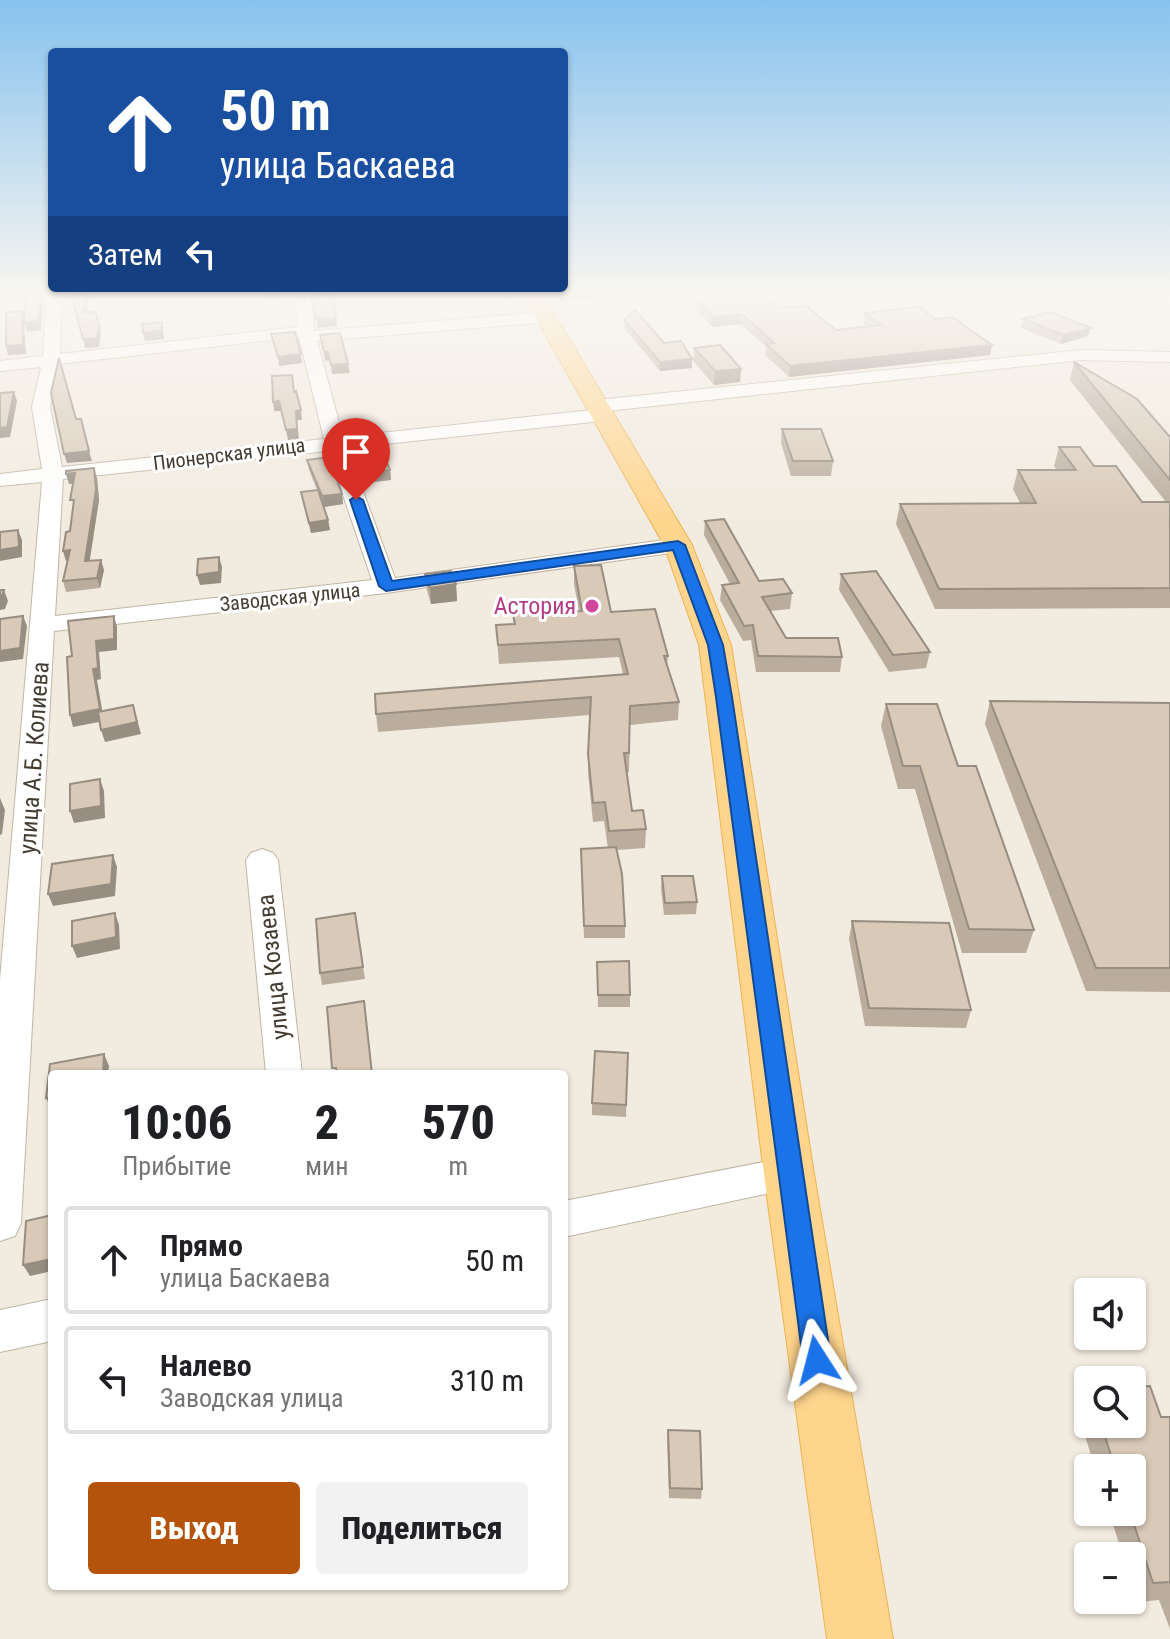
<!DOCTYPE html>
<html lang="ru">
<meta charset="utf-8">
<style>
:root{--surface:#fff;--page:#f2f2f2;--text:#202124;--muted:#757577;--line:#e0e0e0;--accent:#b45309}
body{margin:0;font-family:"Roboto Condensed",sans-serif;background:var(--page);color:var(--text);height:100vh;display:flex;flex-direction:column;font-size:30px;white-space:nowrap}
*{box-sizing:border-box;margin:0}
p{font-size:26px;color:var(--muted)}
.icon{flex:none;width:44px;height:44px;fill:none;stroke:currentColor;stroke-width:2;stroke-linecap:round;stroke-linejoin:round}
.map{position:relative;flex:1;overflow:hidden}
.drawer{position:absolute;left:48px;top:1070px;width:520px;height:520px;display:flex;flex-direction:column;background:var(--surface);border-radius:8px;box-shadow:0 2px 6px #0004}
.drawer>*{flex:none}
.guide{position:absolute;left:48px;top:48px;width:520px;height:244px;border-radius:8px;box-shadow:0 2px 6px #0004;background:#1a4fa0;color:#fff;overflow:hidden}
.buttons{position:absolute;left:1074px;top:1278px;display:grid;gap:16px}
.buttons a{display:grid;place-items:center;width:72px;height:72px;border-radius:8px;background:var(--surface);box-shadow:0 2px 6px #0004;font-size:40px}
.pin{position:absolute;display:grid;place-items:center;width:68px;height:68px;color:#fff;margin:-82px -34px;border-radius:50% 50% 50% 0;rotate:-45deg;box-shadow:0 0 8px #0007}
.pin .icon{rotate:45deg}
.me{position:absolute;width:88px;margin:-44px;rotate:351deg;stroke-linejoin:round;filter:drop-shadow(0 0 6px #0008)}
.turn{display:flex;align-items:center;gap:28px;height:168px;padding:0 40px;font-size:36px}
.turn .icon{width:104px;height:104px;stroke-width:2.5}
.turn b{display:block;font-size:56px;line-height:68px}
.then{display:flex;align-items:center;height:76px;padding:0 40px;background:#0003;gap:16px;font-size:30px}
.eta{display:flex;justify-content:space-evenly;align-items:center;height:136px;text-align:center}
.eta b{font-size:48px;font-weight:800;line-height:56px}
.cta{display:flex;gap:16px;margin-top:auto;padding:16px 40px}
.cta a{flex:1;height:92px;border-radius:8px;background:var(--accent);color:#fff;font-size:32px;font-weight:800;line-height:92px;text-align:center}
.cta a+a{background:var(--page);color:var(--text)}
ul{padding:0;list-style:none}
li{display:flex;align-items:center;gap:24px;height:108px;margin:0 16px 12px;padding:0 24px;border:4px solid var(--line);border-radius:8px}
li div{flex:1}
li b{display:block;font-size:30px}
li em{font-style:normal}
.map>svg:first-child{display:block}
.lines{fill:none;stroke-linecap:round;stroke-linejoin:round}
.minor-casing{stroke:#c1b5a5;stroke-width:2}
.major-casing{stroke:#efb252;stroke-width:2}
.minor{fill:#fff;fill-rule:evenodd}
.major{fill:#ffd58d;fill-rule:evenodd}
.wall{fill:#baad9e}
.shaded-wall{fill:#978d81}
.building{fill:#d8c9b8;stroke:#978d81;stroke-width:2}
.route{fill:#1a73e8;stroke:#114b97;stroke-width:2}
.hotel-dot{fill:#d1479c;stroke:#fff;stroke-width:3}
.labels{text-anchor:middle;stroke-width:6;stroke-linejoin:round;paint-order:stroke}
.far-street-label{font-size:20px;fill:#443b31;stroke:#fff}
.hotel-label{font-size:24px;fill:#b23c85;stroke:#fff;text-anchor:end}
.street-label{font-size:24px;fill:#443b31;stroke:#fff}
</style>
<div class="map">
<svg width="1170" height="1639" viewBox="0 0 1170 1639">
<rect width="100%" height="100%" fill="#f2ebe0"/>
<g class="lines">
<g class="minor-casing">
<g id="minor">
<path d="M46 295H62L60 354 298 327 294 295H310L315 331 546 312 554 317 546 322 317 341 343 437 592 410 588 406 597 400 1081 350 1170 352V362L1081 360 607 411 611 415 602 421 347 448 395 578 678 538 689 545 678 552 386 593 54 631 21 1223 15 1236 0 1241V980L42 482 0 486V474L42 469 32 407 41 367 0 371V361L43 356ZM299 337 324 439 62 467 50 407 59 364ZM328 451 372 580 55 616 63 479Z"/>
<path d="M262 849 273 853 278 860 302 1074H266L246 860 251 853Z"/>
<path d="M789 1157 803 1162 809 1174 803 1186 564 1237V1201Z"/>
<path d="M52 1299V1341L0 1352V1310Z"/>
</g>
</g>
<g class="major-casing">
<path id="major" d="M523 295H543L692 545 731 645 814 1174 893 1639H827L764 1174 699 645 664 545Z"/>
</g>
<use href="#minor" class="minor"/>
<use href="#major" class="major"/>
</g>
<g class="wall">
<path d="M684 295H763L779 308 836 330 868 327 864 324 865 313 990 355 789 377 765 355 766 347 741 324 712 327Z"/>
<path d="M1023 319 1088 336 1061 344 1021 328Z"/>
<path d="M624 320 664 343 692 368 660 371 624 328Z"/>
<path d="M694 348 741 369 740 382 714 385 693 361Z"/>
<path d="M1074 362 1170 437V608L935 609 896 524 900 504 1020 503 1013 489 1018 470H1057L1054 466 1059 447 1094 466 1142 502H1166L1070 380Z"/>
<path d="M782 429 833 461 831 476H791L781 443Z"/>
<path d="M362 440 390 470 391 480 372 482Z"/>
<path d="M307 460 342 494 343 504 324 507 328 520 330 530 311 533 301 492 317 490 309 470Z"/>
<path d="M97 478 99 500 89 561 104 570 100 588 66 592 63 581 68 561H66L73 510V483L69 484Z"/>
<path d="M705 521 759 581 792 593 790 609 770 611 786 638 842 657 840 672H756L751 640 743 641 720 600 722 585 730 584 704 535Z"/>
<path d="M574 566 611 612 668 656 667 666 679 702 678 720 630 725 629 772H626L632 811 646 829 645 848 617 850 625 926V938H584L581 849 608 848 604 821 593 822 588 773 590 715 378 732 376 714 623 674 619 657 499 664 496 625 514 624 513 614 579 611 574 584Z"/>
<path d="M425 574 456 584 457 601 431 604 427 590Z"/>
<path d="M841 574 930 652 926 668 889 672 839 590Z"/>
<path d="M990 701 1170 703V992L1086 991 985 724Z"/>
<path d="M886 704 1034 930 1026 953H962L915 789H898L881 726Z"/>
<path d="M662 876 697 902 696 914 664 915 661 888Z"/>
<path d="M355 913 365 979 322 985 320 973Z"/>
<path d="M852 921 971 1010 966 1028 865 1026 849 939Z"/>
<path d="M597 962 630 995V1007H598Z"/>
<path d="M628 1053 626 1117 592 1115V1103Z"/>
<path d="M1088 1390V1424H1132L1161 1417H1170V1629L1159 1600 1138 1602 1132 1583V1556H1123L1109 1512H1132V1468H1095L1077 1410Z"/>
<path d="M668 1430 702 1489 701 1499 669 1498 667 1440Z"/>
</g>
<g class="shaded-wall">
<path d="M40 295H43L41 330 27 332 24 324 26 354 8 355 6 346 22 311 24 320Z"/>
<path d="M86 295H90L85 322 83 313Z"/>
<path d="M266 295H289L266 298Z"/>
<path d="M584 295H633L560 302V297Z"/>
<path d="M742 314 741 324 712 327 713 317Z"/>
<path d="M336 318 337 326 318 328 316 319Z"/>
<path d="M162 322 164 339 145 341 143 333Z"/>
<path d="M99 325 101 334 99 347 85 348 83 339Z"/>
<path d="M1091 328 1088 336 1061 344 1063 335Z"/>
<path d="M992 345 990 355 789 377 790 366Z"/>
<path d="M324 352H328L329 360 325 361Z"/>
<path d="M301 354 302 363 279 366 278 357Z"/>
<path d="M692 359V368L660 371V362Z"/>
<path d="M348 364 350 373 332 374 331 365Z"/>
<path d="M741 369 740 382 714 385 715 371Z"/>
<path d="M14 392 17 401 10 437 0 438V428Z"/>
<path d="M279 401 281 411H274L273 402Z"/>
<path d="M301 410 302 420H297L299 439 288 440 286 430 296 411Z"/>
<path d="M89 451 92 461 67 463 64 454Z"/>
<path d="M94 468 97 478 99 500 88 572 85 561Z"/>
<path d="M390 470 391 480 372 482 371 472Z"/>
<path d="M75 473 78 483 69 484 66 474Z"/>
<path d="M342 494 343 504 324 507 322 496Z"/>
<path d="M328 520 330 530 311 533 309 523Z"/>
<path d="M18 530 22 540V557L0 561V550Z"/>
<path d="M70 550 73 561H66L63 551Z"/>
<path d="M219 557 222 567 221 583 200 585 197 575Z"/>
<path d="M101 560 104 570 100 588 97 578Z"/>
<path d="M456 584 457 601 431 604 430 588Z"/>
<path d="M4 590 8 601 5 609 0 610V599Z"/>
<path d="M23 616 27 626 23 659 0 662V651Z"/>
<path d="M114 616 117 627V650L99 652 101 679 97 680 104 721 73 727 70 715 93 669 96 641Z"/>
<path d="M133 705 141 734 105 742 101 730Z"/>
<path d="M100 779 104 791 105 818 74 823 70 811Z"/>
<path d="M0 798 5 810 2 834 0 835Z"/>
<path d="M113 855 117 867 115 896 53 906 48 894Z"/>
<path d="M115 913 119 925 120 949 77 958 72 946Z"/>
<path d="M104 1054 109 1066 108 1074H103Z"/>
<path d="M52 1097V1110L46 1098Z"/>
<path d="M52 1255V1271L30 1276 23 1265Z"/>
</g>
<g class="building">
<path d="M25 295H40L39 321 24 323Z"/>
<path d="M71 295H86L83 313 95 312 99 325 97 338 83 339Z"/>
<path d="M311 295H335L336 306 333 307 336 318 316 319Z"/>
<path d="M559 295H584L560 297Z"/>
<path d="M694 295H763L779 308 806 306 836 330 881 325 865 313 919 307 935 319 952 317 992 345 790 366 766 344 774 343 742 314 713 317Z"/>
<path d="M635 310 664 343 681 341 692 359 660 362 624 320Z"/>
<path d="M22 311 23 345 6 346V313Z"/>
<path d="M1050 312 1091 328 1063 335 1023 319Z"/>
<path d="M162 322V330L143 333 142 324Z"/>
<path d="M295 332 301 354 278 357 271 334Z"/>
<path d="M340 333 348 364 331 365 328 352H324L320 335Z"/>
<path d="M720 345 741 369 715 371 694 348Z"/>
<path d="M59 358 76 419H81L89 451 64 454 51 393Z"/>
<path d="M1074 362 1137 399 1170 437V480Z"/>
<path d="M292 375 294 392 296 391 301 410 296 411 297 429 286 430 279 401 273 402 272 376Z"/>
<path d="M14 392 7 427 0 428V393Z"/>
<path d="M782 429H821L833 461H793Z"/>
<path d="M377 438 390 470 371 472 362 440Z"/>
<path d="M1059 447H1080L1094 466H1116L1142 502H1170V588L939 589 900 504 1036 503 1018 470H1076Z"/>
<path d="M329 457 342 494 322 496 307 460Z"/>
<path d="M94 468 96 490 85 561 101 560 97 578 63 581 70 550 63 551 66 532 70 531 74 500H70L75 473 66 474V471Z"/>
<path d="M318 490 328 520 309 523 301 492Z"/>
<path d="M724 519 759 581 783 579 792 593 762 597 786 638H838L842 657 758 656 753 625 744 626 722 585 739 583 705 521Z"/>
<path d="M18 530 19 547 0 550V532Z"/>
<path d="M219 557V572L197 575 198 559Z"/>
<path d="M601 565 611 612 655 609 668 656H664L679 702 630 706 629 753H624L632 811 643 810 646 829 609 831 605 802 593 803 588 754 591 697 376 714 375 694 628 674 619 639 498 645 496 625 515 624 513 614 582 611 574 566Z"/>
<path d="M451 571 456 584 430 588 425 574Z"/>
<path d="M876 571 930 652 893 655 841 574Z"/>
<path d="M0 590H4L1 598 0 599Z"/>
<path d="M23 616 20 648 0 651V619Z"/>
<path d="M114 616V639L96 641 98 668 93 669 100 709 70 715 67 657 72 656 68 621Z"/>
<path d="M990 701 1170 703V968H1096Z"/>
<path d="M886 704H937L958 766H976L1034 930 969 929 920 766H903Z"/>
<path d="M133 705 137 722 101 730 98 712Z"/>
<path d="M100 779 101 806 70 811V784Z"/>
<path d="M616 847 622 874 625 926H584L581 849Z"/>
<path d="M113 855 111 884 48 894 52 864Z"/>
<path d="M662 876H693L697 902 665 903Z"/>
<path d="M115 913 116 937 72 946V921Z"/>
<path d="M355 913 363 967 320 973 316 919Z"/>
<path d="M852 921 949 923 971 1010 869 1008Z"/>
<path d="M629 961 630 995H598L597 962Z"/>
<path d="M364 1001 372 1074H337L336 1068H332L327 1007Z"/>
<path d="M595 1051 628 1053 626 1105 592 1103Z"/>
<path d="M104 1054 103 1074H52V1097L46 1098 50 1064Z"/>
<path d="M52 1215V1259L23 1265 26 1221Z"/>
<path d="M1150 1386 1161 1417H1170V1582L1153 1583 1130 1512H1132V1468H1115L1101 1424H1132V1387Z"/>
<path d="M668 1430 700 1431 702 1489 670 1488Z"/>
</g>
<linearGradient id="sky" x2="0" y2="1"><stop stop-color="#87c2ee"/><stop offset="0.56" stop-color="#f9f6f1"/><stop offset="1" stop-color="#f9f6f1" stop-opacity="0"/></linearGradient>
<rect width="1170" height="524" fill="url(#sky)"/>
<path class="route" d="M356 496 363 500 392 581 678 541 685 545 723 645 732 697 831 1360 827 1369 817 1373 807 1369 803 1360 716 697 708 645 673 550 386 591 379 586 350 500Z"/>
<circle class="hotel-dot" cx="592" cy="606" r="8"/>
<g class="labels">
<g class="far-street-label">
<text transform="translate(229 454) rotate(-7)" y="7">Пионерская улица</text>
<text transform="translate(290 597) rotate(-6)" y="7">Заводская улица</text>
</g>
<g class="hotel-label">
<text x="576" y="614">Астория</text>
</g>
<g class="street-label">
<text transform="translate(34 758) rotate(-86)" y="8">улица А.Б. Колиева</text>
<text transform="translate(273 967) rotate(-96)" y="8">улица Козаева</text>
</g>
</g>
</svg>
<div class="buttons">
<a><svg class="icon" aria-label="sound" viewBox="0 0 24 24"><path d="M4 9h4l5-4v14l-5-4H4zM17 9q2 3 0 6"/></svg></a>
<a><svg class="icon" aria-label="search" viewBox="0 0 24 24"><circle cx="10" cy="10" r="6"/><path d="M15 15l6 6"/></svg></a>
<a>+</a>
<a>−</a>
</div>
<div class="pin" style="left:356px;top:500px;background:#d93025"><svg class="icon" aria-label="arrive" viewBox="0 0 24 24"><path d="M6 21V4h12l-3 4 3 4H6"/></svg></div>
<svg class="me" style="left:817px;top:1360px" viewBox="-20 -20 40 40"><path d="M0-17L14 15 0 8-14 15z" fill="#1a73e8" stroke="#fff" stroke-width="4"/></svg>
<div class="guide">
<div class="turn"><svg class="icon" aria-label="ahead" viewBox="0 0 24 24"><path d="M12 20V5M6 11l6-6 6 6"/></svg><div><b>50 m</b>улица Баскаева</div></div>
<div class="then">Затем<svg class="icon" aria-label="left" viewBox="0 0 24 24"><path d="M17 20v-9H6M10 6l-5 5 5 5"/></svg></div>
</div>
<section class="drawer">
<div class="eta">
<div><b>10:06</b><p>Прибытие</p></div>
<div><b>2</b><p>мин</p></div>
<div><b>570</b><p>m</p></div>
</div>
<ul>
<li><svg class="icon" aria-label="ahead" viewBox="0 0 24 24"><path d="M12 20V5M6 11l6-6 6 6"/></svg><div><b>Прямо</b><p>улица Баскаева</p></div><em>50 m</em></li>
<li><svg class="icon" aria-label="left" viewBox="0 0 24 24"><path d="M17 20v-9H6M10 6l-5 5 5 5"/></svg><div><b>Налево</b><p>Заводская улица</p></div><em>310 m</em></li>
</ul>
<div class="cta"><a>Выход</a><a>Поделиться</a></div>
</section>
</div>
